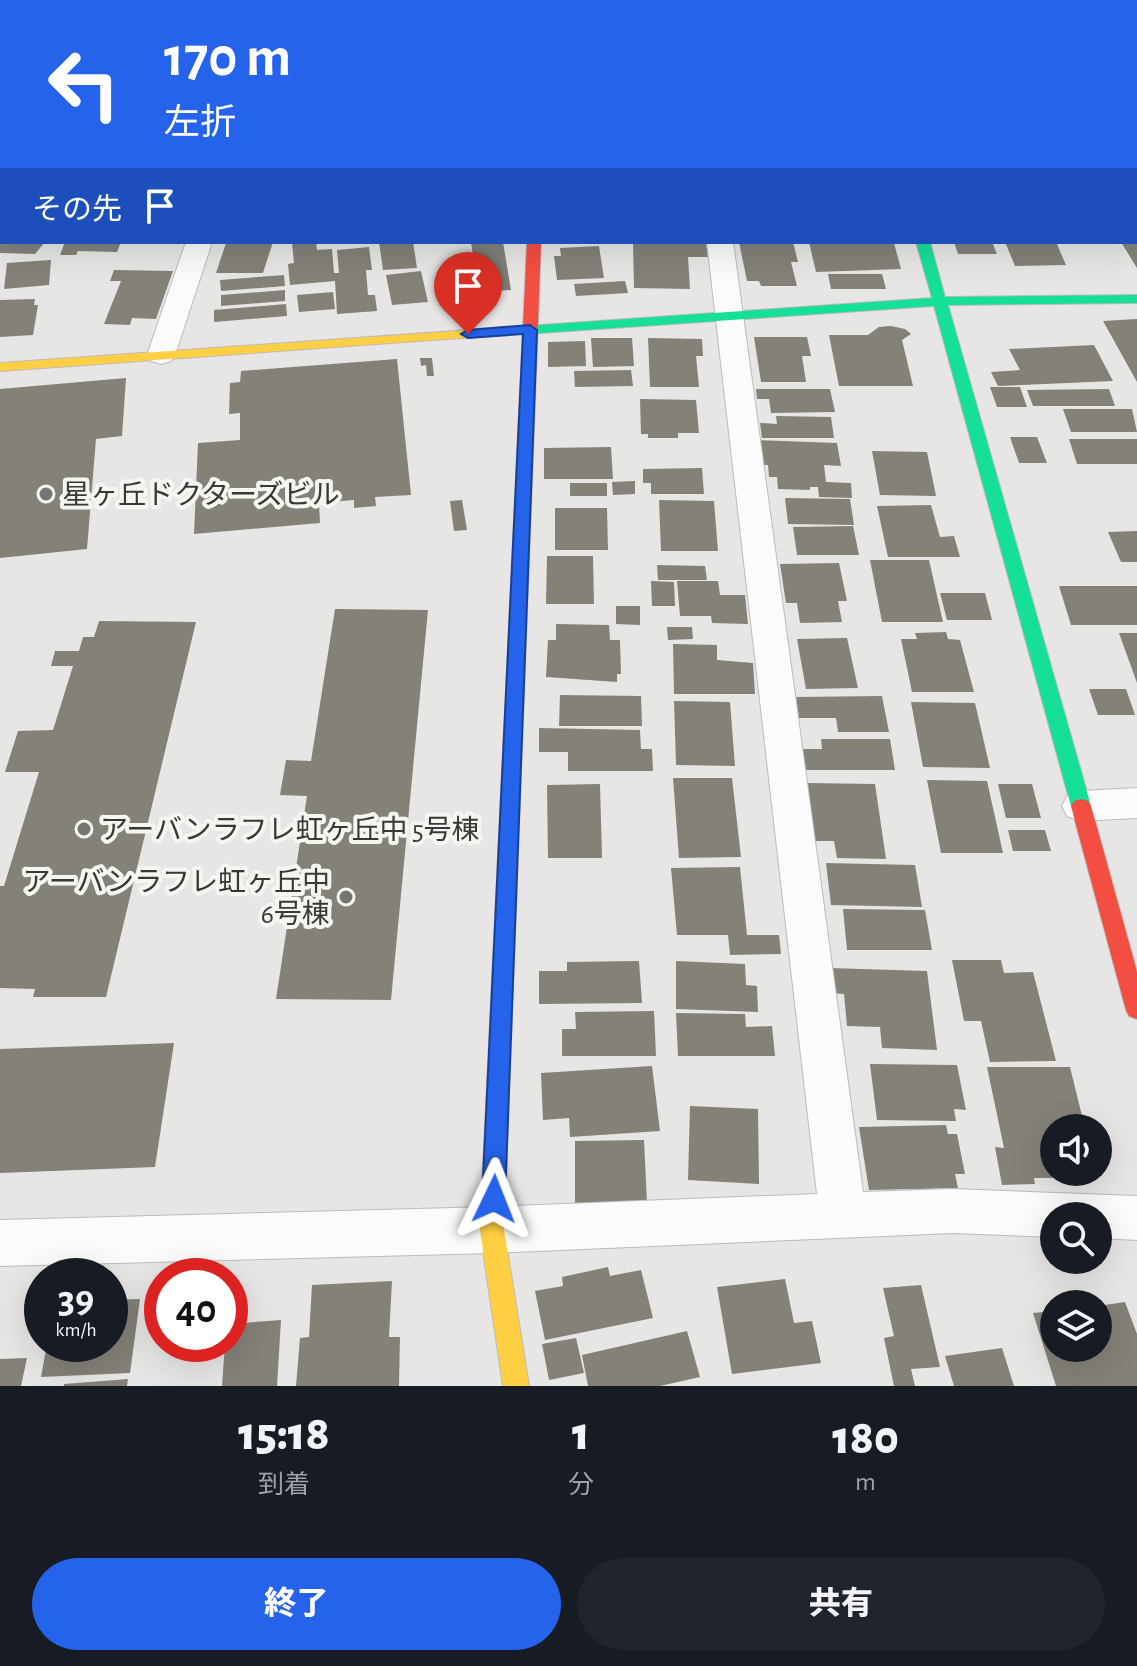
<!DOCTYPE html>
<html lang="ja">
<meta charset="utf-8">
<style>
:root{--surface:#171b24;--page:#20242c;--text:#f1f3f6;--muted:#9ea1a6;--accent:#2563eb}
body{margin:0;font-family:"Alegreya Sans","Noto Sans JP",sans-serif;background:var(--page);color:var(--text);height:100vh;display:flex;flex-direction:column;font-size:30px;white-space:nowrap}
*{box-sizing:border-box;margin:0}
p{font-size:26px;color:var(--muted)}
.icon{flex:none;width:44px;height:44px;fill:none;stroke:currentColor;stroke-width:2;stroke-linecap:round;stroke-linejoin:round}
.map{position:relative;height:1386px;overflow:hidden}
.panel{display:flex;flex-direction:column;background:var(--surface);flex:1}
.panel>*{flex:none}
.guide{position:absolute;left:0px;top:0px;width:1138px;height:244px;box-shadow:0 8px 32px #0002;background:#2563eb;color:#fff;overflow:hidden}
.controls{position:absolute;left:1040px;top:1114px;display:grid;gap:16px}
.controls a{display:grid;place-items:center;width:72px;height:72px;border-radius:50%;background:var(--surface);box-shadow:0 8px 32px #0002;font-size:40px}
.speed{position:absolute;left:24px;top:1258px;display:flex;gap:16px;font-size:40px;font-weight:700;text-align:center}
.speed>*{display:grid;place-content:center;width:104px;height:104px;border-radius:50%;background:var(--surface);box-shadow:0 8px 32px #0002;line-height:1}
.speed small{font-size:20px;font-weight:400}
.speed .limit{border:12px solid #d22;background:#fff;color:#111}
.pin{position:absolute;display:grid;place-items:center;width:68px;height:68px;color:#fff;margin:-82px -34px;border-radius:50% 50% 50% 0;rotate:-45deg;box-shadow:0 0 8px #0007}
.pin .icon{rotate:45deg}
.me{position:absolute;width:88px;margin:-44px;rotate:2deg;stroke-linejoin:round;filter:drop-shadow(0 0 6px #0008)}
.turn{display:flex;align-items:center;gap:28px;height:168px;padding:0 32px;font-size:36px}
.turn .icon{width:104px;height:104px;stroke-width:2.5}
.turn b{display:block;font-size:56px;line-height:68px}
.then{display:flex;align-items:center;height:76px;padding:0 32px;background:#0003;gap:16px;font-size:30px}
.eta{display:flex;justify-content:space-evenly;align-items:center;height:136px;text-align:center}
.eta b{font-size:48px;font-weight:800;line-height:56px}
.button{display:flex;gap:16px;margin-top:auto;padding:16px 32px}
.button a{flex:1;height:92px;border-radius:48px;background:var(--accent);color:#fff;font-size:32px;font-weight:800;line-height:92px;text-align:center}
.button a+a{background:var(--page);color:var(--text)}
.map>svg:first-child{display:block}
.built{fill:#dbd9d3}
.building{fill:#838178}
.lines{fill:none;stroke-linecap:round;stroke-linejoin:round}
.street-casing{stroke:#bcbbba;stroke-width:2}
.fast-casing{stroke:#bcbbba;stroke-width:2}
.slow-casing{stroke:#bcbbba;stroke-width:2}
.jam-casing{stroke:#bcbbba;stroke-width:2}
.street{fill:#fbfbfb;fill-rule:evenodd}
.fast{fill:#16e098;fill-rule:evenodd}
.slow{fill:#ffcf43;fill-rule:evenodd}
.jam{fill:#f24e42;fill-rule:evenodd}
.route{fill:#2563eb;stroke:#184099;stroke-width:2}
.poi-dot{fill:#757574;stroke:#f5f5f1;stroke-width:3}
.labels{text-anchor:middle;stroke-width:8;stroke-linejoin:round;paint-order:stroke}
.poi-label{font-size:28px;fill:#383837;stroke:#f5f5f1;text-anchor:start}
</style>
<div class="map">
<svg width="1137" height="1386" viewBox="0 0 1137 1386">
<rect width="100%" height="100%" fill="#e7e6e5"/>
<path class="built" d="M0 0H523L2 2 0 14Z"/>
<g class="building">
<path d="M0 242H45L35 254 0 253Z"/>
<path d="M65 242H121L117 252 78 251 76 255H60Z"/>
<path d="M273 242 263 273H216L226 243Z"/>
<path d="M292 242H316L317 250 332 249 334 273H339L337 250 369 247 372 270H366L368 295H375L377 311 337 314 335 281 290 285 288 264 294 263Z"/>
<path d="M379 242H413L417 268 383 270Z"/>
<path d="M471 242H503L511 290 493 291 495 300 480 301Z"/>
<path d="M633 242 706 243 708 257H688L690 289 634 288Z"/>
<path d="M739 242H793L798 262H791L797 286H761L759 281H747Z"/>
<path d="M809 242 894 243 901 269 816 272Z"/>
<path d="M954 242H992L997 254H958Z"/>
<path d="M1005 242H1056L1066 265 1015 266Z"/>
<path d="M1121 242H1137V268Z"/>
<path d="M599 246 604 278 557 280 554 256H561L560 248Z"/>
<path d="M51 260 49 285 4 289 7 263Z"/>
<path d="M114 270 173 271 156 319 132 318 130 325 104 324 121 281H110Z"/>
<path d="M421 271 428 302 392 305 386 275Z"/>
<path d="M828 274H882L886 289H831Z"/>
<path d="M284 275 285 286 221 291 220 280Z"/>
<path d="M625 281 628 293 576 296 574 284Z"/>
<path d="M285 290V301L221 306V295Z"/>
<path d="M333 292 335 309 299 312 297 295Z"/>
<path d="M35 299 34 305H38L33 335 0 337V300Z"/>
<path d="M286 304 287 316 214 322V310Z"/>
<path d="M1137 319V382L1103 321Z"/>
<path d="M891 326 905 329 911 334 902 340 913 386H839L829 335H868L879 327Z"/>
<path d="M754 337H807L811 356H802L806 382H761Z"/>
<path d="M591 338H632L634 366 593 367Z"/>
<path d="M648 338 702 339 703 356H696L699 387H650Z"/>
<path d="M585 341 586 366 548 367V342Z"/>
<path d="M1094 345 1113 381 998 386 991 372 1020 370 1009 349Z"/>
<path d="M420 358H432L434 376H427L426 365 421 366Z"/>
<path d="M397 359 411 495 375 497 376 506 354 508V500L319 503 320 523 194 534 198 443 240 440V413L229 414 230 383 240 382 241 371Z"/>
<path d="M631 370 633 386 575 387 574 371Z"/>
<path d="M126 378 122 436 96 439 87 549 0 558V389Z"/>
<path d="M990 387H1020L1027 407H997Z"/>
<path d="M756 389H830L835 412 771 413 769 399H757Z"/>
<path d="M1109 389 1115 406H1033L1027 390Z"/>
<path d="M640 399 696 400 699 433H678V438H648V434H641Z"/>
<path d="M1063 409H1132L1137 432H1071Z"/>
<path d="M776 416 831 417 834 438H762L760 423 777 424Z"/>
<path d="M1010 437H1037L1047 463H1019Z"/>
<path d="M1069 439H1137V464H1077Z"/>
<path d="M752 440 837 443 841 466 824 465 826 482 851 483 852 498 819 497 818 487H810V490L778 489 777 477H769L768 465H761Z"/>
<path d="M611 447 613 479H544V448Z"/>
<path d="M872 451 927 452 936 496 880 495Z"/>
<path d="M702 468 704 494H651V483H643V469Z"/>
<path d="M635 481V494L613 495 612 482Z"/>
<rect x="570" y="483" width="37" height="13"/>
<path d="M785 498 850 499 854 525 788 524Z"/>
<path d="M462 500 467 530 454 531 450 501Z"/>
<path d="M659 500 714 501 718 551H661Z"/>
<path d="M931 505 940 537 954 536 960 557H888L877 506Z"/>
<path d="M555 508H607L608 550H555Z"/>
<path d="M853 526 859 555H797L793 527Z"/>
<path d="M1137 531V562H1121L1108 532Z"/>
<path d="M547 556H593L594 604H546Z"/>
<path d="M870 560H929L943 622H882Z"/>
<path d="M839 563 847 601H838L842 622 800 623 797 603H786L780 564Z"/>
<path d="M657 565 705 566 707 580H658Z"/>
<path d="M651 581 674 582 675 606H652Z"/>
<path d="M677 581H718L720 595H745L748 624 712 623 711 616H680Z"/>
<path d="M1059 586H1137V625H1071Z"/>
<path d="M940 593H985L992 620H947Z"/>
<path d="M616 606H640V625L616 624Z"/>
<path d="M335 609 428 610 391 1000 276 999 307 796 280 795 286 760 311 761Z"/>
<path d="M99 621 196 622 106 997H33L35 989 0 988V886H4L39 772H5L18 731 53 730 73 666H51L55 651H79L83 637H94Z"/>
<path d="M556 624 609 625 610 640H620L621 674H617V682L546 677 548 640H556Z"/>
<path d="M667 627H692L693 639 668 640Z"/>
<path d="M946 632 948 639 960 640 974 692H912L901 639H917L915 633Z"/>
<path d="M1119 633H1137V683Z"/>
<path d="M847 638 858 688 806 689 797 639Z"/>
<path d="M673 644 717 645V660L753 663 755 694H674Z"/>
<path d="M1089 689H1126L1135 715H1098Z"/>
<path d="M560 695 641 696 642 726H559Z"/>
<path d="M882 696 889 732H838L836 718H799L796 697Z"/>
<path d="M674 701 730 702 735 766 676 765Z"/>
<path d="M911 702 975 703 990 768 923 767Z"/>
<path d="M539 728 640 730 641 749H652L653 771H568V752H539Z"/>
<path d="M821 739H890L895 770H805L802 749H822Z"/>
<path d="M673 778H732L741 857 679 858Z"/>
<path d="M927 780 987 781 1003 853H941Z"/>
<path d="M807 783 875 784 886 859 837 858 834 841H813Z"/>
<path d="M600 784 602 858H548L547 785Z"/>
<path d="M998 784H1032L1041 818H1006Z"/>
<path d="M1008 830H1045L1051 851H1013Z"/>
<path d="M826 863 915 865 922 907 831 905Z"/>
<path d="M740 867 747 935H779L781 954 730 955 728 935H677L671 868Z"/>
<path d="M843 909 925 910 932 950H847Z"/>
<path d="M952 960H1001L1004 973 1033 972 1056 1061 990 1062 981 1021H964Z"/>
<path d="M639 961 642 1003 539 1004V971H567V962Z"/>
<path d="M676 961 745 964 746 985 757 986 758 1012 676 1009Z"/>
<path d="M829 968 927 971 937 1050 882 1048 880 1027 847 1026 844 994 831 993Z"/>
<path d="M654 1011 656 1056H562V1029H576L575 1012Z"/>
<path d="M676 1013 745 1014 746 1027 772 1026 775 1056H678Z"/>
<path d="M174 1043 155 1167 0 1173V1049Z"/>
<path d="M870 1064 957 1065 966 1110 954 1109 956 1121 877 1120Z"/>
<path d="M652 1066 660 1131 570 1137 569 1118 543 1120 541 1073Z"/>
<path d="M987 1067H1070L1085 1128H1054V1172H1086L1087 1178H1034L1035 1184 1002 1185 995 1147 1004 1148Z"/>
<path d="M690 1106 758 1109 759 1184 688 1180Z"/>
<path d="M946 1125 948 1134H957L965 1174H955L958 1188 869 1190 859 1127Z"/>
<path d="M644 1140 647 1203H575V1141Z"/>
<path d="M608 1267 610 1276 641 1270 653 1318 545 1340 535 1291 563 1286 562 1277Z"/>
<path d="M785 1279 794 1323 812 1321 821 1363 732 1374 717 1287Z"/>
<path d="M392 1281 389 1337H400L399 1386H296L300 1338 309 1337 312 1285Z"/>
<path d="M921 1285 940 1367 911 1369 915 1386H894L884 1338 894 1336 883 1288Z"/>
<path d="M140 1299 130 1373 41 1377 47 1344H110V1300Z"/>
<path d="M1125 1302 1137 1334V1386H1056L1033 1313 1054 1311V1348H1098V1306Z"/>
<path d="M281 1320 277 1386H222L225 1344H230V1324Z"/>
<path d="M687 1331 700 1377 660 1386H588L582 1355Z"/>
<path d="M576 1338 584 1373 549 1380 542 1344Z"/>
<path d="M1002 1348 1014 1386H954L945 1356Z"/>
<path d="M27 1358 21 1386H0V1359Z"/>
<path d="M128 1379 127 1386H64V1384Z"/>
</g>
<g class="lines">
<g class="street-casing">
<g id="street">
<rect x="533" y="0" width="22" height="2"/>
<path d="M683 0H705L706 2H684Z"/>
<rect x="1038" y="0" width="22" height="2"/>
<rect x="0" y="16" width="2" height="12"/>
<path d="M0 114H2L0 131Z"/>
<rect x="1136" y="116" width="1" height="16"/>
<path d="M186 242H212L175 355 171 361 161 364 151 361 147 355Z"/>
<path d="M707 242H733L863 1192 953 1189 1137 1196V1240L1098 1238V1216H1054V1237L953 1233 492 1253 0 1266V1220L492 1207 817 1194Z"/>
<path d="M1137 788V818L1081 821 1067 816 1062 806 1067 796 1081 791Z"/>
</g>
</g>
<g class="fast-casing">
<path id="fast" d="M916 242H930L945 297 1137 295V303L948 305 1091 806 1088 811H1074L1071 806 934 306 526 334 519 330 526 326 932 298Z"/>
</g>
<g class="slow-casing">
<g id="slow">
<rect x="839" y="0" width="10" height="2"/>
<path d="M526 326 531 327V333L0 371V363Z"/>
<path d="M515 684 524 690 504 1230 529 1386H503L480 1230 506 690Z"/>
</g>
</g>
<g class="jam-casing">
<g id="jam">
<path d="M527 242H541L524 690 515 696 506 690Z"/>
<path d="M1081 799 1088 801 1091 806 1137 972V1019L1129 1016 1126 1010 1071 806 1074 801Z"/>
</g>
</g>
<use href="#street" class="street"/>
<use href="#fast" class="fast"/>
<use href="#slow" class="slow"/>
<use href="#jam" class="jam"/>
</g>
<path class="route" d="M530 325 537 330 505 1199 502 1206 494 1210 485 1206 482 1199 523 334 468 338 461 334 468 330Z"/>
<g class="poi-dot">
<circle cx="46" cy="494" r="8"/>
<circle cx="84" cy="829" r="8"/>
<circle cx="346" cy="897" r="8"/>
</g>
<g class="labels">
<g class="poi-label">
<text x="62" y="504">星ヶ丘ドクターズビル</text>
<text x="100" y="839">アーバンラフレ虹ヶ丘中 5号棟</text>
<text x="330" y="891" text-anchor="end">アーバンラフレ虹ヶ丘中<tspan x="330" dy="32">6号棟</tspan></text>
</g>
</g>
</svg>
<div class="controls">
<a><svg class="icon" aria-label="sound" viewBox="0 0 24 24"><path d="M4 9h4l5-4v14l-5-4H4zM17 9q2 3 0 6"/></svg></a>
<a><svg class="icon" aria-label="search" viewBox="0 0 24 24"><circle cx="10" cy="10" r="6"/><path d="M15 15l6 6"/></svg></a>
<a><svg class="icon" aria-label="layers" viewBox="0 0 24 24"><path d="M12 4l9 5-9 5-9-5zM3 14l9 5 9-5"/></svg></a>
</div>
<div class="speed"><div>39<small>km/h</small></div><div class="limit">40</div></div>
<div class="pin" style="left:468px;top:334px;background:#d93025"><svg class="icon" aria-label="arrive" viewBox="0 0 24 24"><path d="M6 21V4h12l-3 4 3 4H6"/></svg></div>
<svg class="me" style="left:494px;top:1199px" viewBox="-20 -20 40 40"><path d="M0-17L14 15 0 8-14 15z" fill="#2563eb" stroke="#fff" stroke-width="4"/></svg>
<div class="guide">
<div class="turn"><svg class="icon" aria-label="left" viewBox="0 0 24 24"><path d="M17 20v-9H6M10 6l-5 5 5 5"/></svg><div><b>170 m</b>左折</div></div>
<div class="then">その先<svg class="icon" aria-label="arrive" viewBox="0 0 24 24"><path d="M6 21V4h12l-3 4 3 4H6"/></svg></div>
</div>
</div>
<section class="panel">
<div class="eta">
<div><b>15:18</b><p>到着</p></div>
<div><b>1</b><p>分</p></div>
<div><b>180</b><p>m</p></div>
</div>
<div class="button"><a>終了</a><a>共有</a></div>
</section>
